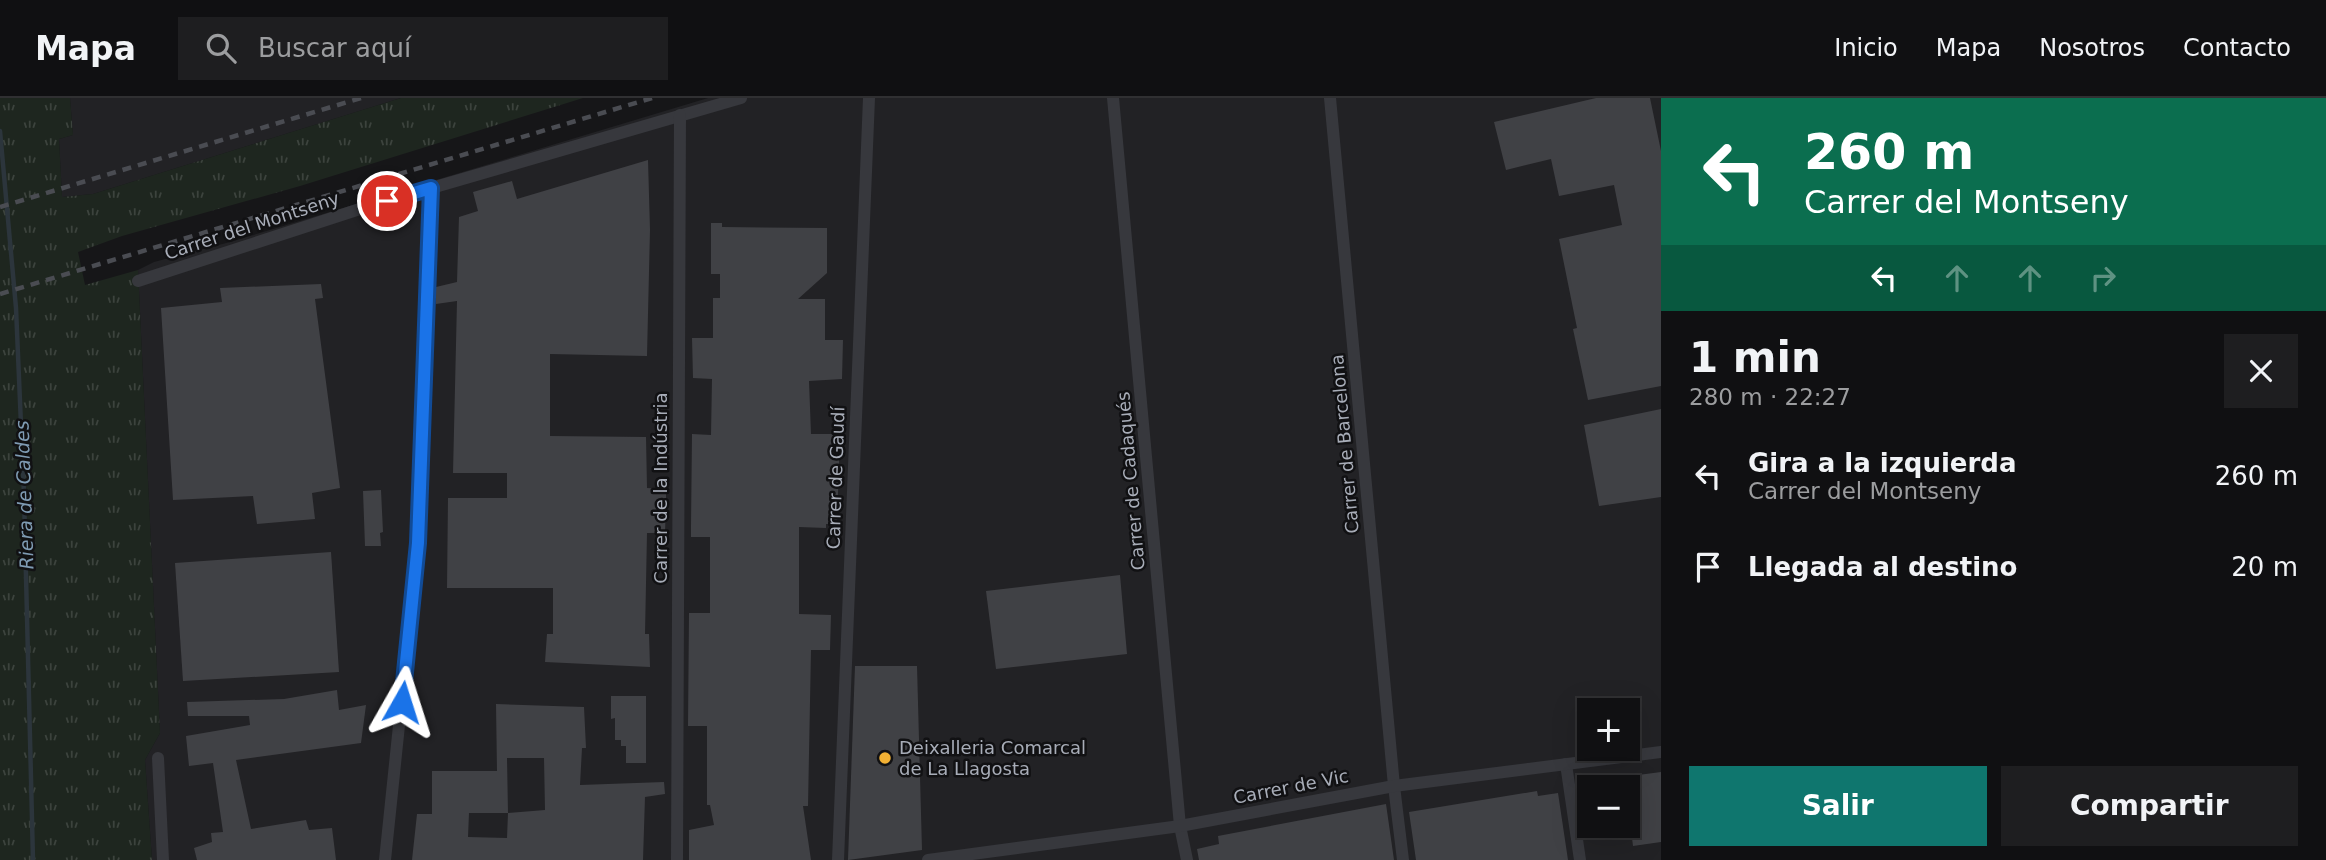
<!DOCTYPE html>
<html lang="es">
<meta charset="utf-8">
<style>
:root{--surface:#101012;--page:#1e1e20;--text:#f1f3f6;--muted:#9c9d9f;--line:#303032;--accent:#0f766e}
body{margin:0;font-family:"DejaVu Sans",sans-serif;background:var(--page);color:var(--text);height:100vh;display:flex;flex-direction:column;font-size:26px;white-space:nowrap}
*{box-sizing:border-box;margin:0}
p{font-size:23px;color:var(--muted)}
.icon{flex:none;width:38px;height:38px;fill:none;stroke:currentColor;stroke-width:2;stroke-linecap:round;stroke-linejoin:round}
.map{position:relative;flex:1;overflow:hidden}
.panel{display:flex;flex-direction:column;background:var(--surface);width:665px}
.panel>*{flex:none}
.hud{background:#0b6e4f;color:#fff;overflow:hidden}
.fabs{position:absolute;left:1577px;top:600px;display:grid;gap:14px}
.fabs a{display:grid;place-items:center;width:63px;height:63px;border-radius:0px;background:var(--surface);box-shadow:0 7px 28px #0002,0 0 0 2px var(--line);font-size:35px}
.pin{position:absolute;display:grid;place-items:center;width:60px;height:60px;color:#fff;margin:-30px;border:4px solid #fff;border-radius:50%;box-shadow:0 2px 7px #0007}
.me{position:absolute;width:77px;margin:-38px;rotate:6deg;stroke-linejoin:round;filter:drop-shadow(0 0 5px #0008)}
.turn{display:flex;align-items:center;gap:24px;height:147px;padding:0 28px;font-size:32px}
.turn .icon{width:91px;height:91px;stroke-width:2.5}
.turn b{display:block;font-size:49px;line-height:60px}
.lanes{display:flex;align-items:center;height:66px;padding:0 28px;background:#0003;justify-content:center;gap:35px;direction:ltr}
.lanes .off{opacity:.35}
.round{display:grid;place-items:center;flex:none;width:74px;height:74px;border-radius:0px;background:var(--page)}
.summary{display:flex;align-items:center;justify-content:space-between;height:119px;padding:0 28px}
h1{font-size:42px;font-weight:700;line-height:52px}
.action{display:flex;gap:14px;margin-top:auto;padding:14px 28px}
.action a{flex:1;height:80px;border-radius:0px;background:var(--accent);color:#fff;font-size:28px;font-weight:700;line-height:80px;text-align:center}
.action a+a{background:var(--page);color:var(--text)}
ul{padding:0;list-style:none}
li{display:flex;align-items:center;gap:21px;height:91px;padding:0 28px}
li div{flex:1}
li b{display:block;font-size:26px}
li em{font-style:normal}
header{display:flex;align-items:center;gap:42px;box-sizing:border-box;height:98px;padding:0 35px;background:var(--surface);border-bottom:2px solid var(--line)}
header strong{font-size:33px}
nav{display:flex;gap:38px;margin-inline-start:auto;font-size:24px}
.search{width:490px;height:63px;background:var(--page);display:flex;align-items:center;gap:18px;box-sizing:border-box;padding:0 24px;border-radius:0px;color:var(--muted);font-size:26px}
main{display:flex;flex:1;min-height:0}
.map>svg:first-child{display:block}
.built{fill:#222225;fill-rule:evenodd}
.grass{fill:url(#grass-tufts)}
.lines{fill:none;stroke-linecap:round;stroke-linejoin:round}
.stream{stroke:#2c353c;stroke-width:4.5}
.building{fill:#404145;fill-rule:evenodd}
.street{stroke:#37383d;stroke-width:12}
.rail{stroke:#4a4c52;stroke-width:4.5;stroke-dasharray:9 7;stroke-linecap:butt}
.route-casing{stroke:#114b97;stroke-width:18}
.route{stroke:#1a73e8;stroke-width:12}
.poi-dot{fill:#f2b134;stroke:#111113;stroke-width:2.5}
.labels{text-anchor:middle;stroke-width:5;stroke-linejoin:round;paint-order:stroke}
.street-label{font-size:18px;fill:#a8adb8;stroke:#111113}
.poi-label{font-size:18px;fill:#a8adb8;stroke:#111113;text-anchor:start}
.water-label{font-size:19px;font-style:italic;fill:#7f9bb3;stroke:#111113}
</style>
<header>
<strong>Mapa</strong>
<div class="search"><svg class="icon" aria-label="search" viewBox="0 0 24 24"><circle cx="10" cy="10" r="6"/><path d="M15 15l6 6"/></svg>Buscar aquí</div>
<nav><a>Inicio</a><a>Mapa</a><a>Nosotros</a><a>Contacto</a></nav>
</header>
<main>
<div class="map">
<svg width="1661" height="762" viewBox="0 0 1661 762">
<defs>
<pattern id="grass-tufts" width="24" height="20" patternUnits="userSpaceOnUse" patternTransform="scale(1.75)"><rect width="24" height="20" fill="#1e261f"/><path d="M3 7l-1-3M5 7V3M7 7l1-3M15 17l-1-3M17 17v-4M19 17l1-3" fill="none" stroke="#3c433d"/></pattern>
</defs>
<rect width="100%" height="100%" fill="#161618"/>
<g class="built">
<path d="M70 0H401L93 96 62 99 59 41 73 37Z"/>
<path d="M708 0H1661V762H152L145 662 160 635 138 172 154 164 230 144ZM1589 612H1628V651H1589ZM1589 690H1628V728H1589Z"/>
</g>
<path class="grass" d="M0 0H70L73 37 59 41 62 99 93 96 401 0H583L300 88 122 138 78 154 85 187 138 172 160 635 145 662 152 762H0Z"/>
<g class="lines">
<path class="stream" d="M0 33 16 210 24 397 33 762"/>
</g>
<g class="building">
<path d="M1596 0H1650L1661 53V288L1588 302 1573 231 1577 230 1559 141 1622 127 1614 87 1559 98 1551 61 1506 72 1494 24Z"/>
<path d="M648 62 650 132 647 258 550 256V338L646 339 647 390 666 391V403L665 435H647L645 536H649L650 569 545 564 547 536H553V490H447L448 400H507V375H453L457 203 436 206V189L457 184 459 119 478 113 473 94 512 83 517 101Z"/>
<path d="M711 125H722V129L827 130V175L798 201H825V242H843L842 281 809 283 811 336H840L837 426H826V430L799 429V516L831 517 830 552H811L808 708H803L811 762H689V732L714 727 710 707H707V628H688L689 515H710V439H691V428L692 336 711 337 712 281 693 280 692 240H713V200H720V176H711Z"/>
<path d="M321 186 323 200 315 201 340 390 312 395 315 421 257 426 253 398 173 402 161 210 222 204 220 190Z"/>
<path d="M1661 311V399L1599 408 1584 327Z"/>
<path d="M381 392 383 434 380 435 381 448H365L363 393Z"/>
<path d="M331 454 339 574 183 583 175 465Z"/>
<path d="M1120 477 1127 556 996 571 986 493Z"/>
<path d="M855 568H917L922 752 848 762Z"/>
<path d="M337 592 339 612 366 607 361 645 236 662 251 731 306 722 309 732 332 730 336 762H197L194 750 212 744 211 735 223 734 213 665 189 668 186 638 250 627 249 618H188L187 604 284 601Z"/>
<path d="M611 598H646V665H626V648H621V642H615V620L611 621Z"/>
<path d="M496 606 584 609 586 650H582L580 687 664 684 665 696 645 699 643 762H412L417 716H432V673H497ZM507 660H544L545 712 508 715ZM469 715H508L507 740 468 739Z"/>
<path d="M1661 674V744L1633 748 1628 709V690H1625L1623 679Z"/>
<path d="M1537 693 1538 698 1558 695 1568 762H1416L1409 714Z"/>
<path d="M1386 706 1394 762H1199L1197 751 1219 746 1218 738Z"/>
</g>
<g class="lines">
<g class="street">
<path d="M1113 0 1180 728 1187 762"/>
<path d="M1330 0 1394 688 1403 762"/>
<path d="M138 183 366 109 741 0"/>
<path d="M158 660 163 762"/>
<path d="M1566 666 1580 762"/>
<path d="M385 762 418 445 431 90"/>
<path d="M677 762 680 17"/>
<path d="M838 762 869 0"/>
<path d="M928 762 1180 728 1394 688 1661 654"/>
</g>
<g class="rail">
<path d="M0 109 361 0"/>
<path d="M0 196 652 0"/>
</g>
</g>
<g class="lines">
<g class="route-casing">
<path id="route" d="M387 103 431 90 418 445 402 604"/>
</g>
<use href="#route" class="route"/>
</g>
<circle class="poi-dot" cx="885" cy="660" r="7"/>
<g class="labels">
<g class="street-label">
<text transform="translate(252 128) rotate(-18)" y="6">Carrer del Montseny</text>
<text transform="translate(1345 346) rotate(-95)" y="6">Carrer de Barcelona</text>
<text transform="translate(836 380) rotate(-88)" y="6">Carrer de Gaudí</text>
<text transform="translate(1131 383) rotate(-95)" y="6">Carrer de Cadaqués</text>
<text transform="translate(661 390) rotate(-90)" y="6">Carrer de la Indústria</text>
<text transform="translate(1291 689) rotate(-11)" y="6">Carrer de Vic</text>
</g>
<g class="poi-label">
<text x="899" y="656">Deixalleria Comarcal<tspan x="899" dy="21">de La Llagosta</tspan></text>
</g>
<g class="water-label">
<text transform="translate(24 397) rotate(-92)" y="7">Riera de Caldes</text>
</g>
</g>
</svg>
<div class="fabs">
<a>+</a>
<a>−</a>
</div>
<div class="pin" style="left:387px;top:103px;background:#d93025"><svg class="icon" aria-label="arrive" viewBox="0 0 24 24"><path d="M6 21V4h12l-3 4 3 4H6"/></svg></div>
<svg class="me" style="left:402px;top:604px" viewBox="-20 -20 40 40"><path d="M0-17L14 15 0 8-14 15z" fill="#1a73e8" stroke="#fff" stroke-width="4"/></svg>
</div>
<section class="panel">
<div class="hud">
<div class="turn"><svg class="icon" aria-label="left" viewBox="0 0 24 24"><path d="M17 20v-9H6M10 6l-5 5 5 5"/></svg><div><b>260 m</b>Carrer del Montseny</div></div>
<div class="lanes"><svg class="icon" aria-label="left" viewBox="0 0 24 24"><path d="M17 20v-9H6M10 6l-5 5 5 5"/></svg><svg class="icon off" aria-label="ahead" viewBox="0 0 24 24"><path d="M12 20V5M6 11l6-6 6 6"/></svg><svg class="icon off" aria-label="ahead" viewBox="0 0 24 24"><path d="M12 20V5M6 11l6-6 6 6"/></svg><svg class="icon off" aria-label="right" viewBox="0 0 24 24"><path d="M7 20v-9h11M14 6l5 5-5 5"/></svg></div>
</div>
<div class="summary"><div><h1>1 min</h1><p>280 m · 22:27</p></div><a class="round"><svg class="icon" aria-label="close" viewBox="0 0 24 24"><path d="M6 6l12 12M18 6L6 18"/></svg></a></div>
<ul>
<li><svg class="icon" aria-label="left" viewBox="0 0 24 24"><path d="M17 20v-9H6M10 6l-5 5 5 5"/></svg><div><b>Gira a la izquierda</b><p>Carrer del Montseny</p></div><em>260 m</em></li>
<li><svg class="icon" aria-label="arrive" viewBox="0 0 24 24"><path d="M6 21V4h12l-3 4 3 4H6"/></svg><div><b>Llegada al destino</b></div><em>20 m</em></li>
</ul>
<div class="action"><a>Salir</a><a>Compartir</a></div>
</section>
</main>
